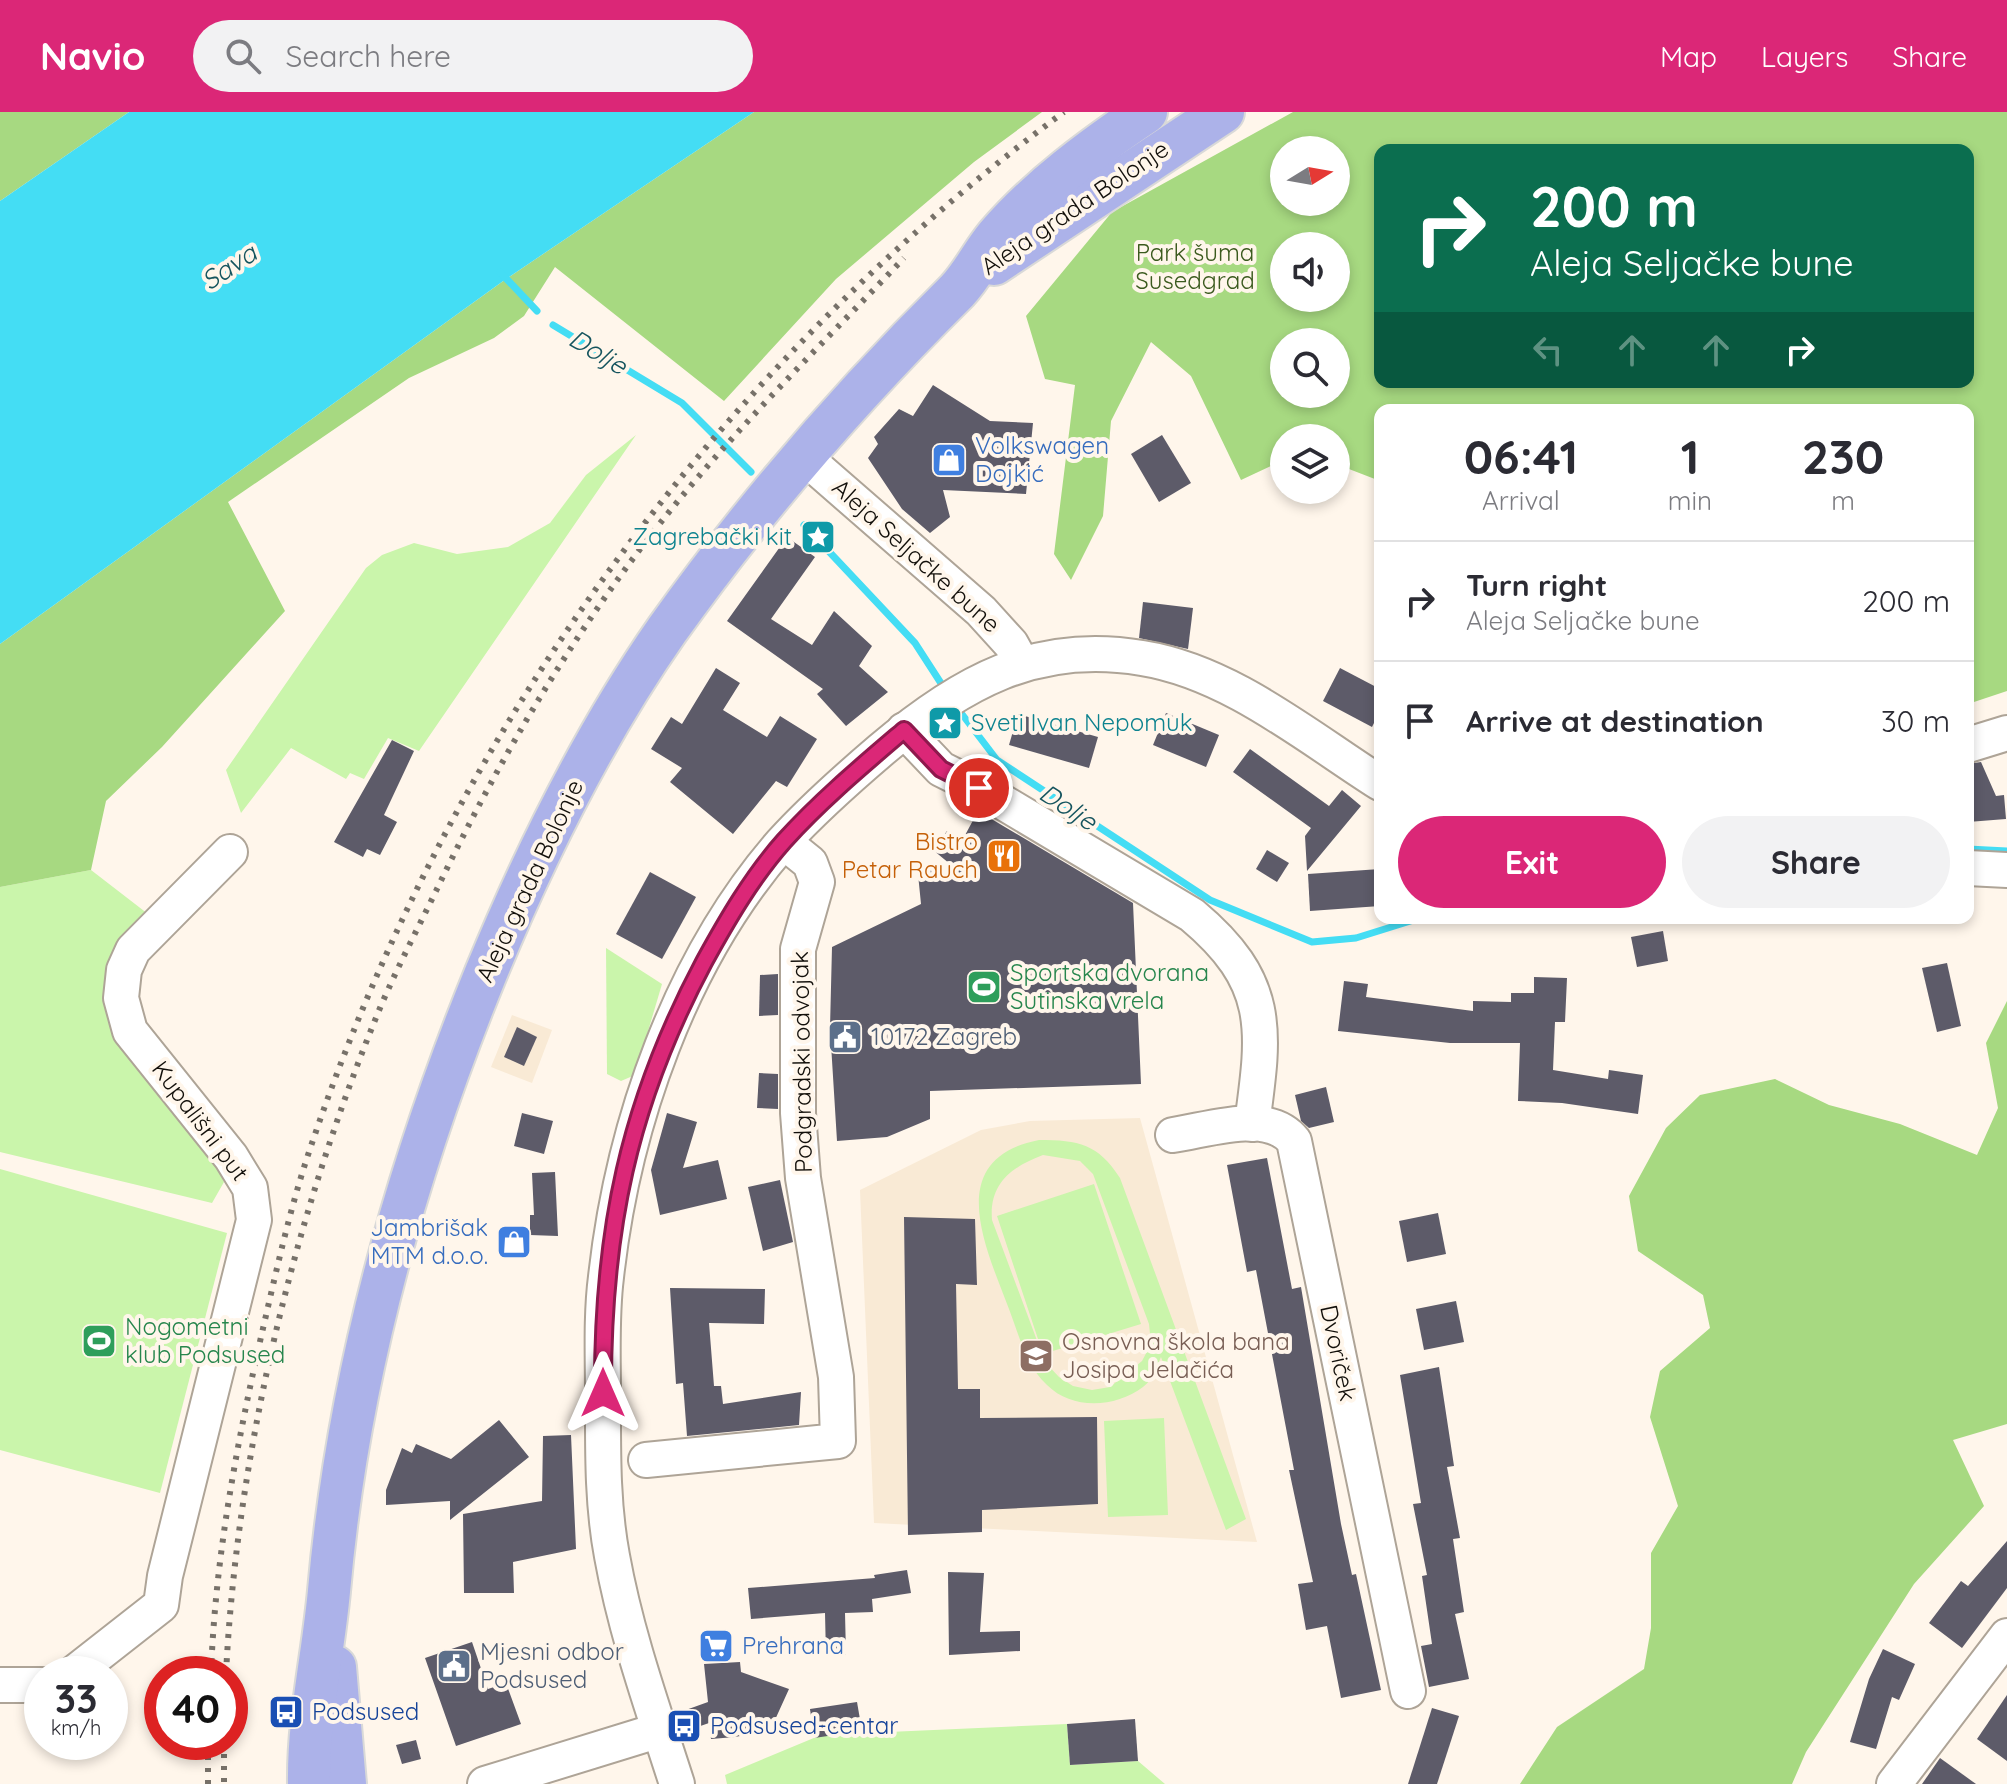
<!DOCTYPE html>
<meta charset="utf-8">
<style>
:root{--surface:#fff;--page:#f2f2f3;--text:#2b2b33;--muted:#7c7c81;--line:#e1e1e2;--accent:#db2777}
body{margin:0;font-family:Quicksand,sans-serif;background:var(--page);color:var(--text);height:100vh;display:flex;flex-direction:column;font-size:30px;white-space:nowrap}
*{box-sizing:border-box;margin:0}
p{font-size:26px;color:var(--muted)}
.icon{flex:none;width:44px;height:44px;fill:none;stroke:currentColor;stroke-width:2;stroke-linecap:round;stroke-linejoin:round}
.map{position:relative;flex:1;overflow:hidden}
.panel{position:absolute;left:1374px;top:292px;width:600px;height:520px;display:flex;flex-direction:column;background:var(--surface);border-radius:16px;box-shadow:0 4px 12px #0003}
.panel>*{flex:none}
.banner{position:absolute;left:1374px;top:32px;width:600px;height:244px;border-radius:16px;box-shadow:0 4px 12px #0003;background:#0b6e4f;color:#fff;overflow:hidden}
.needle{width:52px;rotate:79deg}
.buttons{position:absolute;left:1270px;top:24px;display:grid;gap:16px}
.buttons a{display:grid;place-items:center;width:80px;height:80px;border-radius:50%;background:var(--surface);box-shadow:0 4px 12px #0003;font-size:40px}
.speed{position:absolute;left:24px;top:1544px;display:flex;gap:16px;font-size:40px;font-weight:700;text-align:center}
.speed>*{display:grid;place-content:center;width:104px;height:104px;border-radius:50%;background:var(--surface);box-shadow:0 4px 12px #0003;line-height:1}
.speed small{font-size:20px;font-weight:400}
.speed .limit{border:12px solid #d22;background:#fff;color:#111}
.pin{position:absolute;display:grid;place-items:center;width:68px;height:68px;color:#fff;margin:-34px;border:4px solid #fff;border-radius:50%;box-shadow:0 2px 8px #0007}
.me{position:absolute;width:88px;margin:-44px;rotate:0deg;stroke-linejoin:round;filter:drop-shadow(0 0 6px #0008)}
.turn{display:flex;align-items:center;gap:28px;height:168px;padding:0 24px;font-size:36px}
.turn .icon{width:104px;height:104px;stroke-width:2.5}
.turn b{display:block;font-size:56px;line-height:68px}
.lanes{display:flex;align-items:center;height:76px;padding:0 24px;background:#0003;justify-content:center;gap:40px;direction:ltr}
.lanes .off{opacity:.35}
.eta{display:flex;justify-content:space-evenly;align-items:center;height:136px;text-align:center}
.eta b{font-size:48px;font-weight:700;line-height:56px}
.cta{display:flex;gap:16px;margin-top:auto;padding:16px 24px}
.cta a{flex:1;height:92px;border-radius:48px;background:var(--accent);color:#fff;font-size:32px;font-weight:700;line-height:92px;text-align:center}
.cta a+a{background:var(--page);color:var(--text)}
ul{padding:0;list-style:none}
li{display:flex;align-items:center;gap:24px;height:120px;padding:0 24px;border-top:2px solid var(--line)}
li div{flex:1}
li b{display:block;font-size:30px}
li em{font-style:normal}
header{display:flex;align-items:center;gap:48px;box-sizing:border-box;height:112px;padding:0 40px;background:var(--accent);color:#fff}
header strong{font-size:38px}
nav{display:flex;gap:44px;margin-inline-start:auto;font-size:28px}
.search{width:560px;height:72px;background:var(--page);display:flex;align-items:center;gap:20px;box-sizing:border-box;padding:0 28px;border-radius:44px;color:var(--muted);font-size:30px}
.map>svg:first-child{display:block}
.built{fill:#f9ead5}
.green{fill:#caf5ab;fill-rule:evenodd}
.forest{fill:#a7d981;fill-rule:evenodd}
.water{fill:#44ddf4}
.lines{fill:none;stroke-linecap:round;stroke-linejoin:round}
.stream{stroke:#44ddf4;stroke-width:7}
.building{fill:#5d5b69}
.minor-casing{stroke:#aea497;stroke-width:38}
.major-casing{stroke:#d9d9d8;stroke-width:46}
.minor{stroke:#fff;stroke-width:34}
.major{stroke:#acb2e9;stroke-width:42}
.rail{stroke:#777169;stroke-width:6;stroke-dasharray:4 8;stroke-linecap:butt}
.route-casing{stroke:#8e194d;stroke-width:20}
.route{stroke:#db2777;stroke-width:14}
.labels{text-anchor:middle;stroke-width:8;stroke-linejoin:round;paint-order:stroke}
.street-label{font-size:24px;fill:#120f0a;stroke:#fff6eb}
.park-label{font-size:24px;fill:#3b5a1e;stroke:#fff6eb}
.shop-label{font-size:24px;fill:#366cbe;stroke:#fff6eb;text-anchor:start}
.culture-label{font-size:24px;fill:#0d838f;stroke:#fff6eb;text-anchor:end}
.food-label{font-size:24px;fill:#c56008;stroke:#fff6eb;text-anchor:end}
.leisure-label{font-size:24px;fill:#27864d;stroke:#fff6eb;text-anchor:start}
.service-label{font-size:24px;fill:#4e5e75;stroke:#fff6eb;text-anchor:start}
.education-label{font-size:24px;fill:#785e54;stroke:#fff6eb;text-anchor:start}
.transit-label{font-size:24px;fill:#164399;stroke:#fff6eb;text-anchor:start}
.water-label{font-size:26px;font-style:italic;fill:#15545e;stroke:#fff6eb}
</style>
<header>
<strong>Navio</strong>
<div class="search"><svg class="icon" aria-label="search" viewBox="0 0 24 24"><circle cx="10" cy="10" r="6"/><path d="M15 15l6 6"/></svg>Search here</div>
<nav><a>Map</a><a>Layers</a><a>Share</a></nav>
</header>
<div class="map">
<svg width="2007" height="1672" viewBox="0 0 2007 1672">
<rect width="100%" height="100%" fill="#fff6eb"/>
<g class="built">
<path d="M512 903 552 918 532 971 491 955Z"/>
<path d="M1140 1006 1257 1430 874 1411 860 1078 981 1018 1030 1009Z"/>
</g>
<g class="green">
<path d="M636 323 419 639 388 626 364 667 350 661 346 667 291 636 241 701 226 658 366 456 382 443 414 431 457 442 508 435 550 411 586 363Z"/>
<path d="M91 758 148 802 115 848 224 1070 212 1091 0 1040V775Z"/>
<path d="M606 836 662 872 635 963 621 969 607 962Z"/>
<path d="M1039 1028C1079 1028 1098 1032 1120 1066L1246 1407 1226 1418 1161 1245C1156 1256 1154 1267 1143 1275 1115 1296 1072 1298 1047 1273 1026 1254 1019 1223 1009 1197 986 1136 942 1047 1039 1028ZM1043 1043 1080 1049 1093 1062 1149 1212 1151 1232 1142 1249 1110 1275 1092 1278 1073 1274 1059 1265 1045 1250 992 1108C989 1072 1011 1055 1043 1043Z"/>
<path d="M0 1057 227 1121 160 1381 0 1338Z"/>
<path d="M1094 1072 1141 1212 1043 1242 997 1104Z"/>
<path d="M1164 1306 1168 1403 1108 1405 1104 1309Z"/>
<path d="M1067 1612 1070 1653 1138 1649 1165 1672H727L725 1663 821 1623Z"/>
</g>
<g class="forest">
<path d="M0 0H129L0 89Z"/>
<path d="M754 0H1042L974 50 836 167 724 289 555 155 524 204 494 226 409 266 228 390 285 499 162 635 106 689 91 758 0 775V532L506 167Z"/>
<path d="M1293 0H2007V579L1968 592V298H1380V369L1336 352V326H1284V348L1241 368 1191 264 1151 230 1111 309 1103 404 1071 468 1054 442 1075 273 1045 267 1026 204 1112 100ZM1284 38H1336V90H1284ZM1380 38H1968V270H1380ZM1284 134H1336V186H1284ZM1284 230H1336V282H1284Z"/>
<path d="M2007 889V1312L1953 1328 1984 1394 1914 1472 1806 1640 1792 1672H1520L1557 1615 1644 1557 1651 1516V1441L1678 1394 1650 1305 1660 1259 1710 1216 1703 1183 1638 1139 1629 1084 1666 1016 1700 983 1775 967 1829 993 1900 1012 1977 1043 1998 996 1986 931Z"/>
</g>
<path class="water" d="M129 0H754L506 167 0 532V89Z"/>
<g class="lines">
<g class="stream">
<path d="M500 160 537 199"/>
<path d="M553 213 682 291 751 360"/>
<path d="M804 413 915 531 946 579"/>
<path d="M955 593 997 648 1210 788 1312 830 1356 826 1420 806"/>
<path d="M1968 737 2007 739"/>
</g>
</g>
<g class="building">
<path d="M933 273 990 309 1033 311 1026 382 943 378 950 405 930 421 902 397 868 346 878 332 874 325 899 297 913 304Z"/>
<path d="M1162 323 1191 371 1159 390 1131 342Z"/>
<path d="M787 425 815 445 771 507 812 533 834 499 872 534 859 554 888 580 846 614 817 582 823 577 727 509Z"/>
<path d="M1143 490 1193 496 1188 537 1139 526Z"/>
<path d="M716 556 740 571 723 598 767 625 780 604 817 627 787 675 776 669 733 722 670 670 682 656 651 637 671 605 682 612Z"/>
<path d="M1340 556 1380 577V599L1372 615 1323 589Z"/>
<path d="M1166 601 1219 623 1206 655 1153 633Z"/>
<path d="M1018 602 1098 625 1089 656 1009 633Z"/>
<path d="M392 628 414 639 384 703 397 710 380 743 367 737 363 745 334 730Z"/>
<path d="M1250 637 1329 694 1342 678 1361 694 1307 759 1305 724 1311 716 1233 660Z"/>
<path d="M1981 650 1996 684 2004 683 2006 707 1968 710V652Z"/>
<path d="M978 699 1133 791 1141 972 930 979V1007L887 1025 837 1029 830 916 832 835 921 792 918 762 950 752 933 738 947 719 963 727Z"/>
<path d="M1267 738 1289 751 1277 770 1256 757Z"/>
<path d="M1380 757V794L1310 799 1308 762Z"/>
<path d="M650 760 696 785 662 847 616 822Z"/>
<path d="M1663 819 1668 849 1637 855 1631 825Z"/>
<path d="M1947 851 1961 914 1937 920 1922 856Z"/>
<path d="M778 862V903L759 904 760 863Z"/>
<path d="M1534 865 1567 866 1565 910H1555L1553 958 1608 967 1609 958 1643 963 1638 1002 1562 991 1518 989 1520 931H1450L1338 919 1344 869 1368 872 1366 885 1473 899V889L1511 890V881H1534Z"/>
<path d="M517 915 537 925 524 954 504 945Z"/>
<path d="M759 961 778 962V997L757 996Z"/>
<path d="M1326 975 1334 1010 1309 1016 1301 1009 1295 983Z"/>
<path d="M522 1001 553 1009 544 1042 514 1034Z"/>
<path d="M667 1001 697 1010 683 1056 718 1048 727 1087 660 1103 651 1058Z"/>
<path d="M1267 1046 1292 1177 1301 1175 1341 1412 1352 1463 1356 1462 1381 1578 1341 1586 1327 1514 1306 1518 1298 1472 1313 1470 1289 1358H1294L1256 1158 1247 1160 1227 1053Z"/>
<path d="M555 1060 558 1124 530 1123V1103H534L532 1061Z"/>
<path d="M780 1068 793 1130 763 1139 748 1075Z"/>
<path d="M1438 1101 1446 1142 1407 1150 1399 1109Z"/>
<path d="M904 1105 975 1107 977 1173 956 1172 958 1277H980V1306L1097 1305 1098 1392 982 1398V1420L908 1423Z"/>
<path d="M670 1176 765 1177 764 1212 709 1211 714 1274H721L723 1292 801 1280 799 1313 687 1324 683 1271 676 1272Z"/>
<path d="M1456 1189 1464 1230 1424 1238 1416 1197Z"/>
<path d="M1439 1255 1454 1354 1447 1355 1460 1426 1453 1427 1464 1500 1455 1502 1469 1567 1429 1575 1421 1534 1432 1532 1422 1464 1427 1463 1413 1392 1421 1391 1400 1263Z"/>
<path d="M499 1308 529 1345 450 1408V1389L386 1393V1378L402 1336 412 1341 416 1332 451 1347Z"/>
<path d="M571 1323 576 1437 513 1450 514 1481H464L463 1402 542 1389 543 1324Z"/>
<path d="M2007 1429V1476L1962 1536 1929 1511 1961 1469 1968 1474Z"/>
<path d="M907 1458 911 1481 872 1487 873 1500 845 1501 846 1543 826 1544 825 1501 751 1507 748 1476 875 1466 874 1463Z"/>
<path d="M948 1460 984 1461 980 1520 1020 1519V1539L949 1543Z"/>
<path d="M472 1530 488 1577 506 1571 521 1612 456 1634 425 1546Z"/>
<path d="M1883 1537 1915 1552 1899 1588 1892 1585 1876 1637 1850 1630 1869 1567Z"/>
<path d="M740 1550 741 1560 789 1577 774 1610 755 1621 735 1625 711 1627 709 1611 689 1618 683 1599 708 1590 704 1552Z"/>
<path d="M2007 1583V1649L1977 1627Z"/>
<path d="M857 1590 862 1619 814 1626 810 1597Z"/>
<path d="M1432 1596 1459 1604 1437 1672H1408Z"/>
<path d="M1135 1607 1138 1649 1070 1653 1067 1612Z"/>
<path d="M416 1628 421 1647 402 1652 396 1633Z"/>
<path d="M1940 1646 1976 1672H1922Z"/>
</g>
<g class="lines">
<g class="minor-casing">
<g id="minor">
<path d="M803 344 981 499 1011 532 1021 550"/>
<path d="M904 618 941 657 979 676 1192 803C1272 870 1265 917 1252 1012"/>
<path d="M1968 633 2007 621"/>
<path d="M1968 756 2007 758"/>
<path d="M1173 1023C1209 1018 1268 996 1294 1029L1408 1579"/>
<path d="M646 1348 838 1329 836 1265 803 1066 798 1001V837L817 770 810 751 784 730"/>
<path d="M73 1562 161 1493 165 1464 254 1108 250 1076 231 1045 130 919 121 886 124 858 133 838 230 740"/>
<path d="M0 1573H42"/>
<path d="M485 1672 660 1618"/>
<path d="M677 1672C653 1597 626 1522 612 1444 602 1391 603 1337 603 1283 603 1244 601 1204 606 1165 623 1012 680 848 782 731 812 698 847 667 881 638 960 571 1036 528 1142 546 1230 560 1306 624 1380 671"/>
<path d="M1894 1672 2007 1524"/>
</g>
</g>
<g class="major-casing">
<g id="major">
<path d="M994 152 1223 0"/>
<path d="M335 1555 345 1672"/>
<path d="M309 1672C308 1606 323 1544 329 1479 348 1265 405 1059 486 861 535 742 593 624 667 518 754 396 851 284 957 179 973 162 982 142 997 124 1038 76 1094 35 1146 0"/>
</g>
</g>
<use href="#minor" class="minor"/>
<use href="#major" class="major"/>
<g class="rail">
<path d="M211 1562C215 1448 236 1336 261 1225 275 1165 288 1104 307 1046 445 629 711 261 1064 0"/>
<path d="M226 1562C237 1340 295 1101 380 896 397 856 417 818 436 779 502 641 581 507 678 389 748 304 828 226 904 146"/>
<path d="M224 1630V1672"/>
<path d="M208 1672V1630"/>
</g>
</g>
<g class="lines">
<g class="route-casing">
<path id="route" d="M603 1281C602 1120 628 993 704 850 727 808 752 765 784 729 820 689 863 653 904 618L941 657 979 676"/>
</g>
<use href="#route" class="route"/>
</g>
<defs>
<g id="shop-square" transform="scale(1.8)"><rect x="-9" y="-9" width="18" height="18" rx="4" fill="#3f7fe0" stroke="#fff6eb"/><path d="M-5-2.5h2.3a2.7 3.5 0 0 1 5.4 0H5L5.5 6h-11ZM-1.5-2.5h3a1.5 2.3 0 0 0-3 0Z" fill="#fff"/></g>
<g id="sight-square" transform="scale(1.8)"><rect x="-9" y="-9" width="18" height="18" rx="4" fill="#0f9aa8" stroke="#fff6eb"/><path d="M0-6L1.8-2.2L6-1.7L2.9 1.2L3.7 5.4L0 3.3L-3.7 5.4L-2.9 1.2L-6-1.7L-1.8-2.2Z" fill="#fff"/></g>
<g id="restaurant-square" transform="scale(1.8)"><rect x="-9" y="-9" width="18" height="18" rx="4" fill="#e8710a" stroke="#fff6eb"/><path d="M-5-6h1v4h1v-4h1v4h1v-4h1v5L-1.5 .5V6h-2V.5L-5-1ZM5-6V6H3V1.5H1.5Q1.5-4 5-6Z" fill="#fff"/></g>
<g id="stadium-square" transform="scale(1.8)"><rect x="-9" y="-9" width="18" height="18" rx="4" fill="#2e9e5b" stroke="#fff6eb"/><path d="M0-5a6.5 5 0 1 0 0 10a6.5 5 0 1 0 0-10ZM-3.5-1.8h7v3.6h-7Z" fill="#fff"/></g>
<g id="civic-square" transform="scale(1.8)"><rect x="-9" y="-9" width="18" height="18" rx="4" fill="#5c6f8a" stroke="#fff6eb"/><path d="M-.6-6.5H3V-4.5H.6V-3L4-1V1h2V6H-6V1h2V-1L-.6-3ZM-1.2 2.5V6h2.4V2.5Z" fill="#fff"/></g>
<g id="school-square" transform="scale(1.8)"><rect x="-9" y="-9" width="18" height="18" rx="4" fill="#8d6e63" stroke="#fff6eb"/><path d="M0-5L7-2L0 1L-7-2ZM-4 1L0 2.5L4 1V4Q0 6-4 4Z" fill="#fff"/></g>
<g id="supermarket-square" transform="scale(1.8)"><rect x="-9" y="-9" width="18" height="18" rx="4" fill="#3f7fe0" stroke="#fff6eb"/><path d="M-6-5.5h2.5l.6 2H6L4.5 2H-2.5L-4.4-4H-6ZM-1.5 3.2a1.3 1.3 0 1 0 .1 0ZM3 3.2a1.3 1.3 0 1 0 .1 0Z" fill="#fff"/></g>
<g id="bus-square" transform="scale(1.8)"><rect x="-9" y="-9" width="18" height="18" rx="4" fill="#1a4fb4" stroke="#fff6eb"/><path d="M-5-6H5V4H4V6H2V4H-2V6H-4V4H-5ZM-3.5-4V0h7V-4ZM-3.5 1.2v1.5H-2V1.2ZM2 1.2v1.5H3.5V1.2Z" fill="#fff"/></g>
</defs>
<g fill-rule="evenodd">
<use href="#shop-square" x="949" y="348"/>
<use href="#sight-square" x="818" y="425"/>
<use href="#sight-square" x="945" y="611"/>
<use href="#restaurant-square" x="1004" y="744"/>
<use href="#stadium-square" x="984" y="875"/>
<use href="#civic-square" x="845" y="925"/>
<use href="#shop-square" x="514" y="1130"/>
<use href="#stadium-square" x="99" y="1229"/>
<use href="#school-square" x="1036" y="1244"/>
<use href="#supermarket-square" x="716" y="1534"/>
<use href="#civic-square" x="454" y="1554"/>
<use href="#bus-square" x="286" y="1600"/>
<use href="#bus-square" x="684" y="1614"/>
</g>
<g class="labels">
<g class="street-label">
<text transform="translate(1075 96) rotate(-34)" y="8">Aleja grada Bolonje</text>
<text transform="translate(916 444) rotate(42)" y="8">Aleja Seljačke bune</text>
<text transform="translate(530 769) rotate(-65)" y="8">Aleja grada Bolonje</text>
<text transform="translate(802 950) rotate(-91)" y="8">Podgradski odvojak</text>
<text transform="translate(200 1009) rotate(53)" y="8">Kupališni put</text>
<text transform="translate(1338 1241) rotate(78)" y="8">Dvoriček</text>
</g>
<g class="park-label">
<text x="1195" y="149">Park šuma<tspan x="1195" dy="28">Susedgrad</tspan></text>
</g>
<g class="shop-label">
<text x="975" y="342">Volkswagen<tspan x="975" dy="28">Dojkić</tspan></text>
<text x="488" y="1124" text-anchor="end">Jambrišak<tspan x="488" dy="28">MTM d.o.o.</tspan></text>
<text x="742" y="1542">Prehrana</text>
</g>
<g class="culture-label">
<text x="792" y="433">Zagrebački kit</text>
<text x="971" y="619" text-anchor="start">Sveti Ivan Nepomuk</text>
</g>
<g class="food-label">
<text x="978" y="738">Bistro<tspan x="978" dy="28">Petar Rauch</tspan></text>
</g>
<g class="leisure-label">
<text x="1010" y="869">Sportska dvorana<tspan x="1010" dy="28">Sutinska vrela</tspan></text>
<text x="125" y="1223">Nogometni<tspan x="125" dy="28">klub Podsused</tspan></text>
</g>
<g class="service-label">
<text x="871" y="933">10172 Zagreb</text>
<text x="480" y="1548">Mjesni odbor<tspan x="480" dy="28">Podsused</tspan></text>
</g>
<g class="education-label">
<text x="1062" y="1238">Osnovna škola bana<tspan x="1062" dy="28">Josipa Jelačića</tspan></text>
</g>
<g class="transit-label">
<text x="312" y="1608">Podsused</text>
<text x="710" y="1622">Podsused-centar</text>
</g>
<g class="water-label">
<text transform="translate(229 155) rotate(-34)" y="9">Sava</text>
<text transform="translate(598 240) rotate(31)" y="9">Dolje</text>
<text transform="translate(1068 695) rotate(33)" y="9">Dolje</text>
</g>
</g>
</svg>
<div class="buttons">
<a><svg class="needle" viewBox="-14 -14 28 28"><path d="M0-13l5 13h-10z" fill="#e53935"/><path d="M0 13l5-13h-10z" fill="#7c7c81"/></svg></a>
<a><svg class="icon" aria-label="sound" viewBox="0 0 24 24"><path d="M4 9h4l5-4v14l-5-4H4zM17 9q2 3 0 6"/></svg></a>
<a><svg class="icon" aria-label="search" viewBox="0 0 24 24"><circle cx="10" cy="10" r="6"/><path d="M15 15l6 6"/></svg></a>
<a><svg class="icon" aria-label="layers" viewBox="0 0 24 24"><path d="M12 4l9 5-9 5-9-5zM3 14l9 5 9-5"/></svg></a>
</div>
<div class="speed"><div>33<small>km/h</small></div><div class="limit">40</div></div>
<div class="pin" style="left:979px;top:676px;background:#d93025"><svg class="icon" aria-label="arrive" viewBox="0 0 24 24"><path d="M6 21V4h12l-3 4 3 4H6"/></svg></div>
<svg class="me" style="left:603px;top:1281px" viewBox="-20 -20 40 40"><path d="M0-17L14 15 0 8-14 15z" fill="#db2777" stroke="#fff" stroke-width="4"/></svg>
<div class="banner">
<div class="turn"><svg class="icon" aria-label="right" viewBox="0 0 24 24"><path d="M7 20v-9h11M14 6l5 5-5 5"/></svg><div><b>200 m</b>Aleja Seljačke bune</div></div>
<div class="lanes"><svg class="icon off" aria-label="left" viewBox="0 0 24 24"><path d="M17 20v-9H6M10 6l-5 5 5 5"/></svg><svg class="icon off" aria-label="ahead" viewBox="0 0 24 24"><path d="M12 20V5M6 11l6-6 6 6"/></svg><svg class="icon off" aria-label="ahead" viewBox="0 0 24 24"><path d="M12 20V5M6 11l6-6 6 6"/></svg><svg class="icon" aria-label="right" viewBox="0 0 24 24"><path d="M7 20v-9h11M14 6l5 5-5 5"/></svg></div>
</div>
<section class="panel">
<div class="eta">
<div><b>06:41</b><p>Arrival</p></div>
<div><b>1</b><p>min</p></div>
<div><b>230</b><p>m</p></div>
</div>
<ul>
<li><svg class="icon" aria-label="right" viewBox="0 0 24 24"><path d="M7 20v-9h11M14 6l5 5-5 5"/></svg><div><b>Turn right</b><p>Aleja Seljačke bune</p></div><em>200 m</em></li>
<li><svg class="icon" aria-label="arrive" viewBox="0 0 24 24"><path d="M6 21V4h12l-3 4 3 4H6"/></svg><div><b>Arrive at destination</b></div><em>30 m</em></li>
</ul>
<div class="cta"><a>Exit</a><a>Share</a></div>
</section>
</div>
